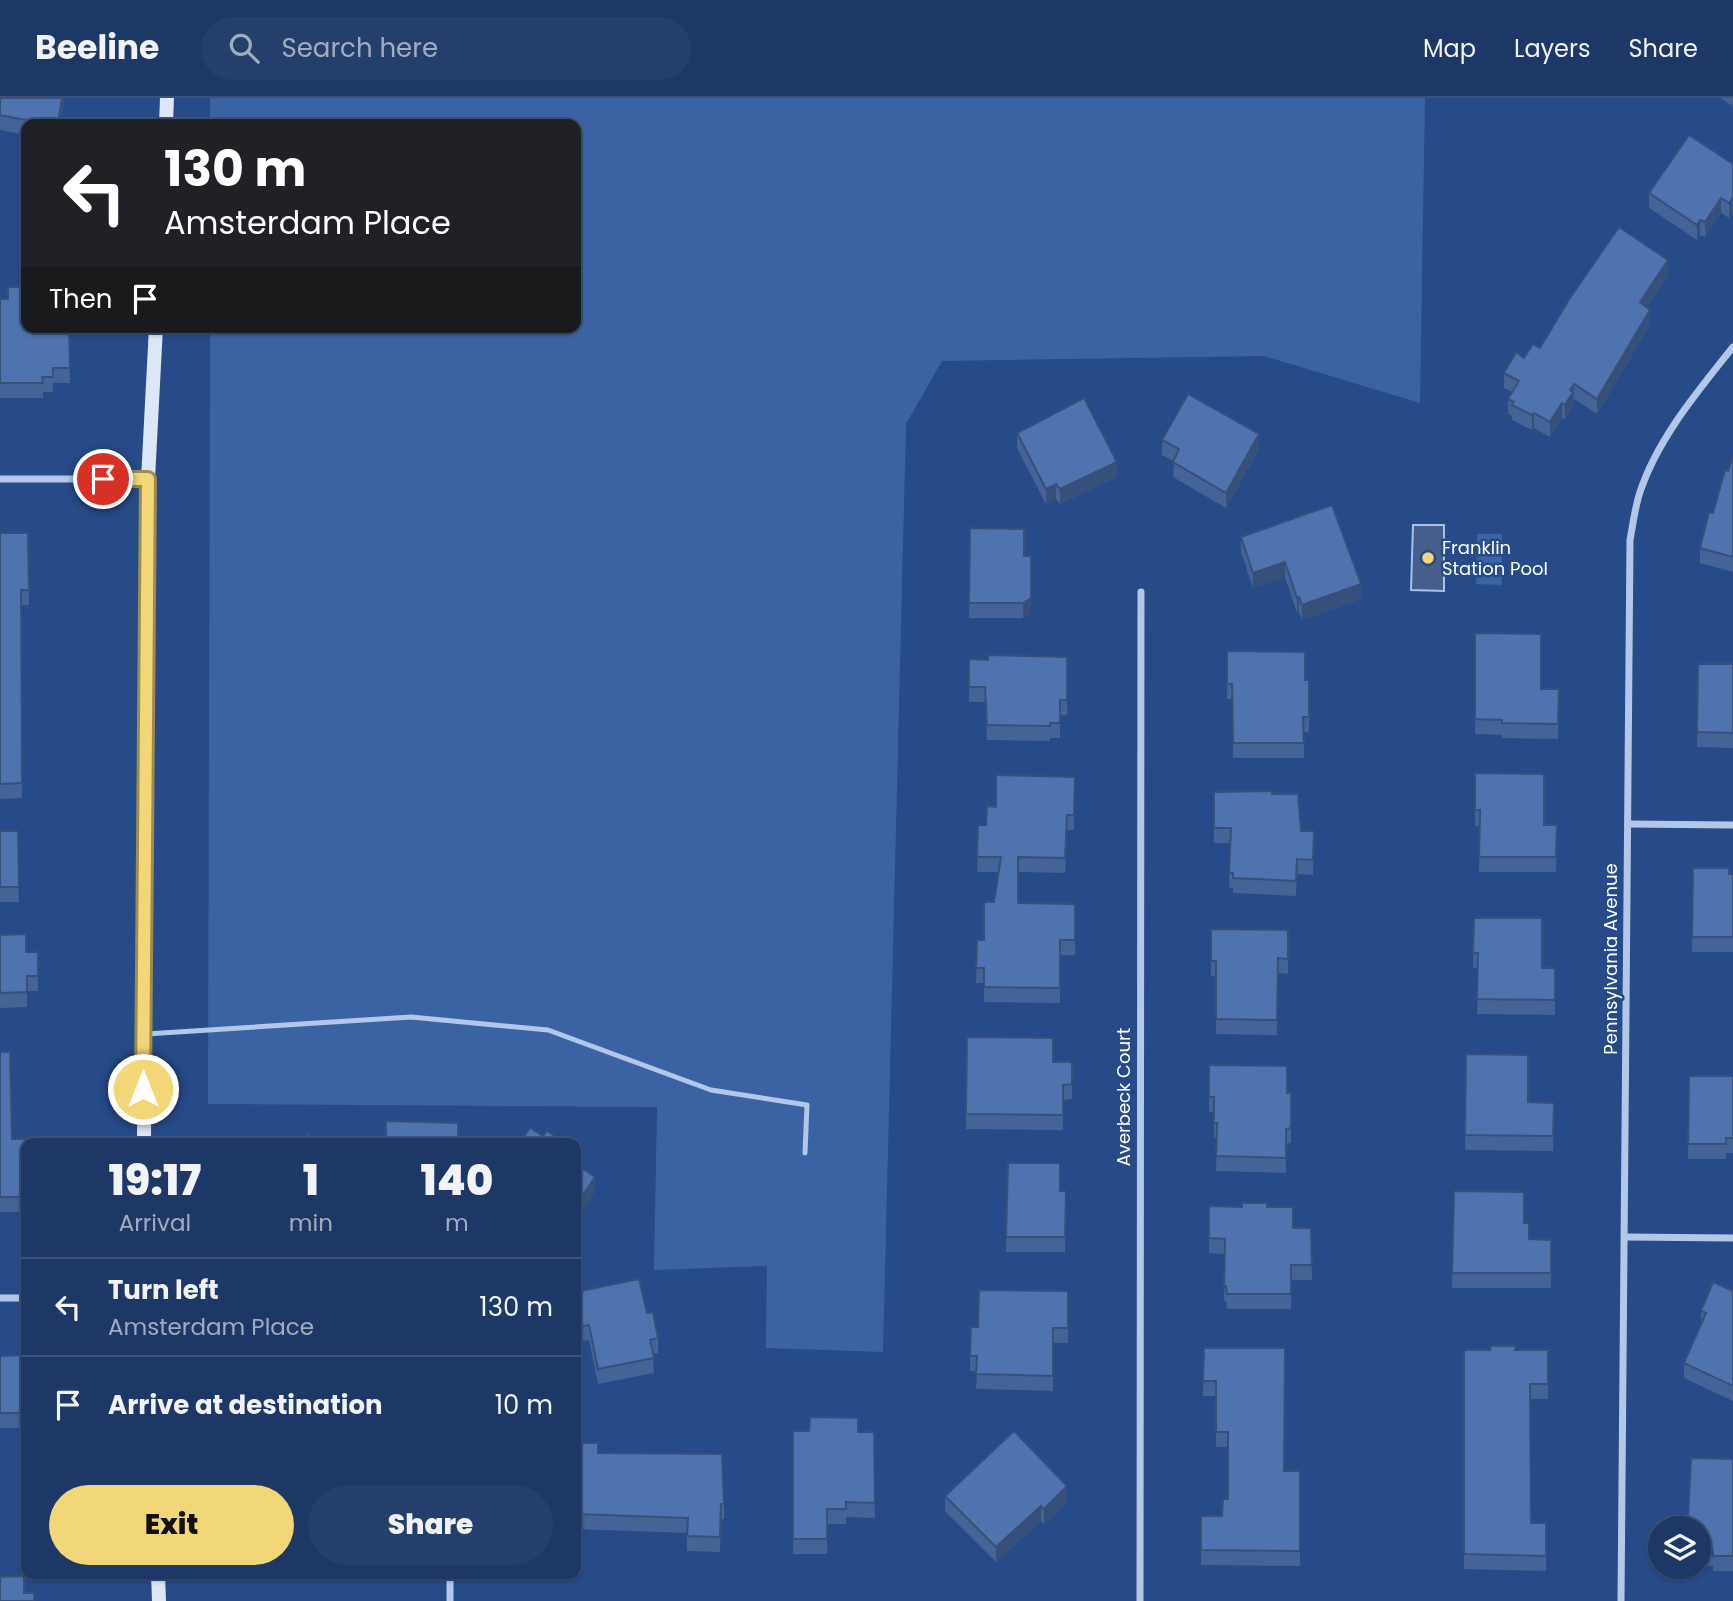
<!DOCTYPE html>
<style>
:root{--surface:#1d3866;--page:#253f6c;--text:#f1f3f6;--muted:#a0acbf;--line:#3b527a;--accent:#f1d778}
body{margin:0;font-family:Poppins,sans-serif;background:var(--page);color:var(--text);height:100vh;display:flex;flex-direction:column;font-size:26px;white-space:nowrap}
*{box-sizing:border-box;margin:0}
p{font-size:23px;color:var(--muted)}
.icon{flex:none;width:38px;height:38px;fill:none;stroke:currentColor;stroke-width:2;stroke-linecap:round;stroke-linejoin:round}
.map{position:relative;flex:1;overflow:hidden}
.sheet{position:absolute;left:21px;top:1040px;width:560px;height:441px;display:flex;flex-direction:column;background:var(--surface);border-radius:14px;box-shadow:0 2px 5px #0004,0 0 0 2px var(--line)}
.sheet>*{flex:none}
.guide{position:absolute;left:21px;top:21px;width:560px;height:214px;border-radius:14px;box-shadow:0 2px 5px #0004,0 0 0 2px var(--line);background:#202124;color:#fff;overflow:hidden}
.tools{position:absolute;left:1648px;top:1418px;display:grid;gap:14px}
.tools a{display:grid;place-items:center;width:63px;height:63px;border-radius:50%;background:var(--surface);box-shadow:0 2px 5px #0004,0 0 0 2px var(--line);font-size:35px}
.pin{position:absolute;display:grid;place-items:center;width:60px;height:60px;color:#fff;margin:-30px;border:4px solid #fff;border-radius:50%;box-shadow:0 2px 7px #0007}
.me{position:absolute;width:77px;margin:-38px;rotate:0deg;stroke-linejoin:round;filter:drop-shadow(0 0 5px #0008)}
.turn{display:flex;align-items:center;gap:24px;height:147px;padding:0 28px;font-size:32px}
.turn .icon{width:91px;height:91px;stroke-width:2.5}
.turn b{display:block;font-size:49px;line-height:60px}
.then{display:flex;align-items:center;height:66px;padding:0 28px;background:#0003;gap:14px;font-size:26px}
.eta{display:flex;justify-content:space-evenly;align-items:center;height:119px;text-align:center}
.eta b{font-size:42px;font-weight:800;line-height:49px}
.primary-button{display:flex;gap:14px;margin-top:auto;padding:14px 28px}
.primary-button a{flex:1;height:80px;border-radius:42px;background:var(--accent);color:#111;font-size:28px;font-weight:800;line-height:80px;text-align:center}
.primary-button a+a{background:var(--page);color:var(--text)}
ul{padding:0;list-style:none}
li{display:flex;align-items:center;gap:21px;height:98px;padding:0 28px;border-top:2px solid var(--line)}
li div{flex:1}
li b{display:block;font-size:26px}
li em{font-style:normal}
header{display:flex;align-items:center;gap:42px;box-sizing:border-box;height:98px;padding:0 35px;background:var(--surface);border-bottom:2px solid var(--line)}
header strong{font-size:33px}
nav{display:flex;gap:38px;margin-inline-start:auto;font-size:24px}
.search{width:490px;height:63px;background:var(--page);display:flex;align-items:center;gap:18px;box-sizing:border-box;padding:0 24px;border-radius:38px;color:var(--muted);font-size:26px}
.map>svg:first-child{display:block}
.green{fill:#3b63a4}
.water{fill:#455e8b;stroke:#a7c1e9;stroke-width:2}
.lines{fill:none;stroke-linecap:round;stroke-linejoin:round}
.lane{stroke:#b3c7e9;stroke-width:5}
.street{stroke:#b3c7e9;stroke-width:7}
.secondary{stroke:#dde6f7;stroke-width:14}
.wall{fill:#446396}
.shaded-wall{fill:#37507a}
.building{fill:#4f73af;stroke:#37507a;stroke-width:2}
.route-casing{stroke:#9d8c4e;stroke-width:18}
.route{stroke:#f1d778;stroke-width:12}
.poi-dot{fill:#f1d778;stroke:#274a88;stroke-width:2.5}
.labels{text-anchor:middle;stroke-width:5;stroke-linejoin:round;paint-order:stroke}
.poi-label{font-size:18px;fill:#fff;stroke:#274a88;text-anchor:start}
.street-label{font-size:18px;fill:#fff;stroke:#274a88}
</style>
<header>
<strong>Beeline</strong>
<div class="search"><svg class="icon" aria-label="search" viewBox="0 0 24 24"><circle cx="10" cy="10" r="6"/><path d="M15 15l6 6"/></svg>Search here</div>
<nav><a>Map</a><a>Layers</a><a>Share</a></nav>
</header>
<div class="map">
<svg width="1733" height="1503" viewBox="0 0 1733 1503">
<rect width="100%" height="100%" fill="#274a88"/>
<g class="green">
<path d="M210 0H1425L1420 305 1264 258 942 263 906 326 883 1254 766 1250 767 1168 654 1172 657 1009 208 1006 210 229H576V26H210Z"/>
<path d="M1477 436H1502V487L1476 486Z"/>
</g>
<path class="water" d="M1413 427H1444V493L1411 492Z"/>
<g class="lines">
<path class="lane" d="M146 936 411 919 548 932 711 992 807 1007 805 1055"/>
<g class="street">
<path d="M0 381H148"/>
<path d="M1628 726 1733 727"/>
<path d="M1625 1139 1733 1140"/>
<path d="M0 1200H26"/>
<path d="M450 1475V1503"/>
<path d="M1140 1503 1141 494"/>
<path d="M1621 1503 1630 442C1633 426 1635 409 1640 394 1658 340 1698 293 1733 249"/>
</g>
<g class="secondary">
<path d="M166 26 167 0"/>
<path d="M144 1045 148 381 156 229"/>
<path d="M158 1475 159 1503"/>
</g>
</g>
<g class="wall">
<path d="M0 0H65L60 26H26V37L0 32Z"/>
<path d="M1720 0H1733V8Z"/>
<path d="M1733 66V115L1729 120 1721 115 1705 139 1700 137 1697 142 1649 110V95Z"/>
<path d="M1668 177 1647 209 1650 227 1597 316 1574 301 1573 309 1565 322 1562 320 1550 339 1534 330 1532 332 1512 322V318L1508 316V301L1512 294 1504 290V275L1524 260Z"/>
<path d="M0 201 69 229 70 285H53V294H43V300H0Z"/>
<path d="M1017 335 1117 379 1060 406 1056 401 1046 406 1017 350Z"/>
<path d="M1162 342 1259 351 1226 410 1173 379 1174 363 1162 357Z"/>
<path d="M1733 358V474L1700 465V450Z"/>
<path d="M970 430 1031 515 1023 520H969Z"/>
<path d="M0 435H28L29 507H21L22 700 0 701Z"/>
<path d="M1241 439 1361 501 1302 522 1299 514 1297 515 1285 479 1253 490 1241 454Z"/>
<path d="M1475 535 1541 591H1559L1558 641 1502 640V637L1475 636Z"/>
<path d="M1227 553 1305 582H1309V634H1304V660H1233L1232 601H1227Z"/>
<path d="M1067 559V617H1060V640H1050V643L987 642 985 604H969V561L988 562Z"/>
<path d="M1698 566H1733V650L1697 649Z"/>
<path d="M1475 675 1544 727H1557L1556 774H1479L1480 728H1475Z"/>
<path d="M1075 679 1074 732H1067L1065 775 1018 774V805L1075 806V857H1060V905L984 904V885H976L977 842H984L994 804 999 774H977L978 727H986L996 709Z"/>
<path d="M1214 694 1272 696 1301 733H1314L1313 777 1297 776 1296 798 1233 795V790H1229L1230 745H1214Z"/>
<path d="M0 733H18L19 804H0Z"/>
<path d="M1693 770 1733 776V854H1692Z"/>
<path d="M1474 820 1542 870H1555V917L1477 916 1478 870H1473Z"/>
<path d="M1211 831 1288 832V876L1278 875 1277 937 1216 936V878H1211Z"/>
<path d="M0 837 26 854H38V893H27V909L0 910Z"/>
<path d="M967 939 1053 964H1072V1001L1063 1002V1032L966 1031Z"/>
<path d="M0 954 12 1041 26 1045V1114H0Z"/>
<path d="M1466 956 1528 1004 1554 1005 1553 1053 1465 1052Z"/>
<path d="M1209 967 1287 995H1291V1045L1286 1046V1075L1216 1073 1217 1040H1214V1014H1209Z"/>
<path d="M1689 978H1733V1055H1726V1061H1688Z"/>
<path d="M1008 1065 1060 1093H1066L1065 1154H1006Z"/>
<path d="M1454 1093 1524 1125 1529 1141 1551 1142V1190H1452Z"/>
<path d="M1209 1108 1267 1109 1293 1130H1311L1312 1182H1291V1211H1227L1226 1203H1224L1225 1156 1209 1155Z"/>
<path d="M1068 1193V1245H1053V1293L976 1291 977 1273H970V1258L978 1229Z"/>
<path d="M1733 1193V1303L1684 1280V1265L1701 1226V1213Z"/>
<path d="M576 1194 647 1215 658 1240V1255L653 1256 654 1275 598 1286 589 1242 576 1244Z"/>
<path d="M1204 1250 1284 1373H1300V1468L1201 1467V1418H1222L1228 1401V1349H1216V1298H1203Z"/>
<path d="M1464 1252H1548V1301H1530L1531 1425H1546V1473L1464 1471Z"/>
<path d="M26 1257V1330H0V1258Z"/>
<path d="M793 1333 874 1334 875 1420 846 1419V1426H827V1456H793Z"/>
<path d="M576 1345 724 1406V1421H721L720 1454 687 1453V1435L576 1431Z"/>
<path d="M1733 1361V1473H1713V1468H1699V1430L1688 1421Z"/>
<path d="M945 1398 1067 1403 1044 1426 1041 1423 996 1464 945 1413Z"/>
</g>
<g class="shaded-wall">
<path d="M62 0H65L60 26H58Z"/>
<path d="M1721 100V115L1705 139V124Z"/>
<path d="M1733 100V115L1729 120V105Z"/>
<path d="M1700 122V137L1697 142V127Z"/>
<path d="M1668 162V177L1640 219V204Z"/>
<path d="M1650 212V227L1597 316V301Z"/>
<path d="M1574 286 1573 309 1565 322V307L1570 292Z"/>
<path d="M1562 305V320L1550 339V324Z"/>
<path d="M1534 315V330L1532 332V317Z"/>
<path d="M1259 336V351L1226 410V395Z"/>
<path d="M1117 364V379L1060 406V391Z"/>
<path d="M1056 386V401L1046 406V391Z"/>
<path d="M1285 464V479L1253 490V475Z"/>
<path d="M1361 486V501L1302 522V507Z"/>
<path d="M1299 499V514L1297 515V500Z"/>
<path d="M1031 500V515L1023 520V505Z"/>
<path d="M595 1079V1094L576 1123V1108Z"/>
<path d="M1067 1388V1403L1044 1426V1411Z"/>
<path d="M1041 1408V1423L996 1464V1449Z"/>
</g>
<g class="building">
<path d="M0 0H62L58 26H46L0 17Z"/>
<path d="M1689 37 1733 66V100L1729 105 1721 100 1705 124 1700 122 1697 127 1649 95Z"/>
<path d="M1619 129 1668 162 1640 204 1650 212 1597 301 1574 286 1570 292 1573 294 1565 307 1562 305 1550 324 1534 315 1532 317 1512 307 1514 304 1508 301 1519 283 1504 275 1516 254 1524 260 1533 246 1540 250 1570 200Z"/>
<path d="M8 189H26V229H69L70 270H53V279H42L43 285H0V201H8Z"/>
<path d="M1188 296 1259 336 1226 395 1173 364 1179 351 1162 342Z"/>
<path d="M1084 300 1117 364 1060 391 1056 386 1046 391 1017 335Z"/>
<path d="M1733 358V459L1700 450 1709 414 1713 415 1725 372 1728 373Z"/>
<path d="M1332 407 1361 486 1302 507 1299 499 1297 500 1285 464 1253 475 1241 439Z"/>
<path d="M970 430 1024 431V458H1031V500L1023 505H969Z"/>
<path d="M0 435H28L29 492H21L22 685 0 686Z"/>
<path d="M1475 535 1541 536V591H1559L1558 626 1502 625V622L1475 621Z"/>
<path d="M1227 553 1305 554V582H1309V619H1303L1304 645H1233L1232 586H1227Z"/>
<path d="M988 557 1067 559V602H1060V625H1050V628L987 627 985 589H969V561L988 562Z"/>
<path d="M1698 566H1733V635L1697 634Z"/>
<path d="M1475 675 1544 676V727H1557L1556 759H1479L1480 712H1475Z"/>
<path d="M996 677 1075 679 1074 717H1067L1065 760 1018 759V805L1075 806V842H1060V890L984 889V870H976L977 842H984V804H994L1001 759H977L978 727H986L987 708 996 709Z"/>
<path d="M1272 693V696H1298L1301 733H1314L1313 762 1297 761 1296 783 1233 780V775H1229L1231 730H1214V694Z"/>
<path d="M0 733H18L19 789H0Z"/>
<path d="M1693 770H1729V776H1733V839H1692Z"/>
<path d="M1474 820H1542V870H1555V902L1477 901 1478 855H1473Z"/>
<path d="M1211 831 1288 832V861L1278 860 1277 922 1216 921V863H1211Z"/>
<path d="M26 836V854H38V878H27V894L0 895V837Z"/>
<path d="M967 939 1053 940V964H1072V986L1063 987V1017L966 1016Z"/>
<path d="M0 954H10L12 1041H46V1045H26V1099H0Z"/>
<path d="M1466 956 1528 957V1004L1554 1005 1553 1038 1465 1037Z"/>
<path d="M1209 967 1287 968V995H1291V1030L1286 1031V1060L1216 1058 1217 1025H1214V999H1209Z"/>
<path d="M1689 978H1733V1040H1726V1046H1688Z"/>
<path d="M386 1023 458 1025V1045H386Z"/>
<path d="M530 1030 543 1038 547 1033 565 1045H520Z"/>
<path d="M307 1036 320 1045H302Z"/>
<path d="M1008 1065H1060V1093H1066L1065 1139H1006Z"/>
<path d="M576 1066 595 1079 576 1108Z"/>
<path d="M1454 1093 1524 1094V1125H1529V1141L1551 1142V1175H1452Z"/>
<path d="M1242 1105H1267V1109H1293V1130H1311L1312 1167H1291V1196H1227L1226 1188H1224L1225 1141 1209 1140V1108L1242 1109Z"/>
<path d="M639 1181 647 1215 653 1214 658 1240 650 1242 654 1260 598 1271 589 1227 576 1229V1194Z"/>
<path d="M1713 1184 1733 1193V1288L1684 1265 1706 1215 1701 1213Z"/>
<path d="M979 1192 1068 1193V1230H1053V1278L976 1276 977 1258H970L971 1229H978Z"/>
<path d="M1491 1248H1516L1515 1252H1548V1286H1530L1531 1425H1546V1458L1464 1456V1252H1490Z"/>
<path d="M1204 1250H1285L1284 1373H1300V1453L1201 1452V1418H1222L1223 1401H1228V1334H1216V1283H1203Z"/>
<path d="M26 1257V1315H0V1258Z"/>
<path d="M810 1319 858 1320V1334H874L875 1405 846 1404V1411H827V1441H793V1333H809Z"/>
<path d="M1014 1333 1067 1388 1044 1411 1041 1408 996 1449 945 1398Z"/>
<path d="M576 1345H598V1355L722 1356 724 1406H721L720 1439 687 1438 688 1420 576 1416Z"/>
<path d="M1691 1360 1733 1361V1458H1713V1453H1699V1430H1682V1421H1688Z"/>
<path d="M24 1478V1495H34V1503H0V1479Z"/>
</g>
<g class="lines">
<g class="route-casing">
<path id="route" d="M103 381H148L143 991"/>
</g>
<use href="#route" class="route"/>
</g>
<circle class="poi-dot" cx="1428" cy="460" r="7"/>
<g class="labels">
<g class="poi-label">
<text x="1442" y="456">Franklin<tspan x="1442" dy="21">Station Pool</tspan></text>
</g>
<g class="street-label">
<text transform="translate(1611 861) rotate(-90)" y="6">Pennsylvania Avenue</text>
<text transform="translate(1124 999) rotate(-90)" y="6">Averbeck Court</text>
</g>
</g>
</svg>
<div class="tools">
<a><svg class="icon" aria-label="layers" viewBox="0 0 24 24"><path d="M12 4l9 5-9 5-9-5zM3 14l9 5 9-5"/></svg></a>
</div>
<div class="pin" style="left:103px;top:381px;background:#d93025"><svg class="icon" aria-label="arrive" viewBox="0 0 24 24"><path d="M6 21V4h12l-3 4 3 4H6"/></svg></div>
<svg class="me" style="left:143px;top:991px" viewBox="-20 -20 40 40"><circle r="17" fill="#f1d778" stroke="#fff" stroke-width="3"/><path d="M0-11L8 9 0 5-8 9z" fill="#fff"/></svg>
<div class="guide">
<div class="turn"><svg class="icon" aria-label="left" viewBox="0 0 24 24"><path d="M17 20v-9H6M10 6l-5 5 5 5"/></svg><div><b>130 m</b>Amsterdam Place</div></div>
<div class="then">Then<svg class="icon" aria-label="arrive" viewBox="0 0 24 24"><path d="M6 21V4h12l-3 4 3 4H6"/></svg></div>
</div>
<section class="sheet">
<div class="eta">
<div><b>19:17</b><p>Arrival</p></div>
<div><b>1</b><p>min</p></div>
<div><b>140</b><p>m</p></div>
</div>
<ul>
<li><svg class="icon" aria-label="left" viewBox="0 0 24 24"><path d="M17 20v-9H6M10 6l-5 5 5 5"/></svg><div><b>Turn left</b><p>Amsterdam Place</p></div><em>130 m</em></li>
<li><svg class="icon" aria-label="arrive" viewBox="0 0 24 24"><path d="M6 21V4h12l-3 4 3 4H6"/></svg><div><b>Arrive at destination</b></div><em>10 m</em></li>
</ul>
<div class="primary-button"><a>Exit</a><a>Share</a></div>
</section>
</div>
